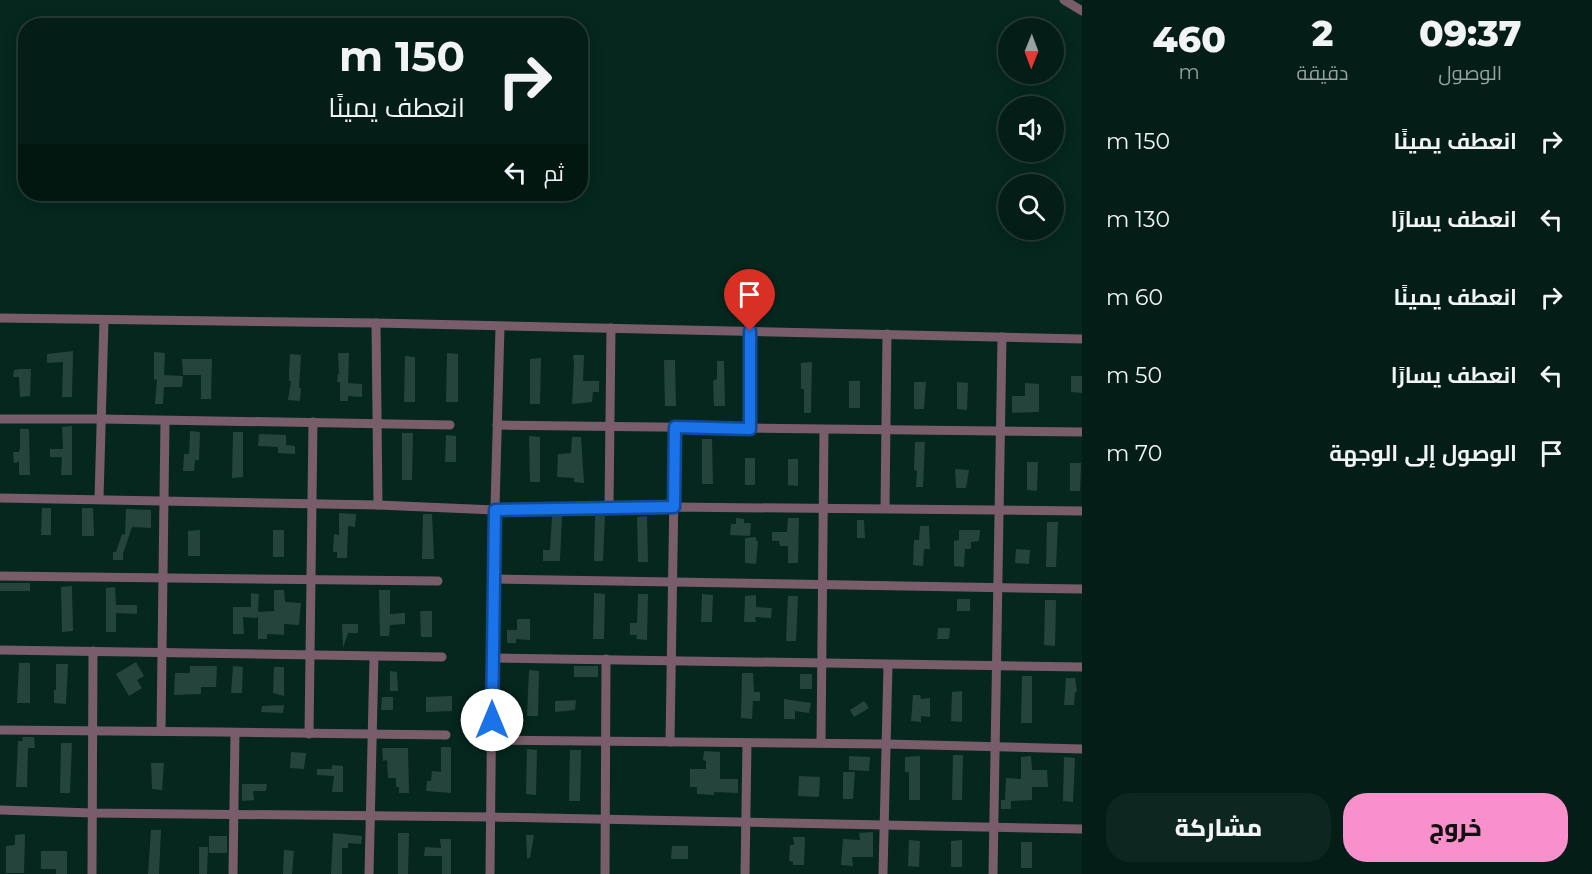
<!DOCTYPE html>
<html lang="ar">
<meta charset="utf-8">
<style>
:root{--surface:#041d16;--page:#0d261f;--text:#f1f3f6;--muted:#97a2a1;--line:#253b35;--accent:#f890cb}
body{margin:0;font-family:Montserrat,Cairo,sans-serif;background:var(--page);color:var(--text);direction:rtl;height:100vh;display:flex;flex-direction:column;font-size:22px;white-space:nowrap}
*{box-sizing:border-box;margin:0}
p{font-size:20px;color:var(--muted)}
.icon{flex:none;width:33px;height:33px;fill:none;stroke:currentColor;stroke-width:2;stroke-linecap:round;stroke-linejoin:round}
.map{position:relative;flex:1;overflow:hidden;direction:ltr}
.side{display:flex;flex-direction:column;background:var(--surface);width:510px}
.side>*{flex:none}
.banner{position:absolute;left:18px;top:18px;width:570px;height:183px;border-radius:24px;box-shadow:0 3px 15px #0003,0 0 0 2px var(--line);direction:rtl;background:#041d16;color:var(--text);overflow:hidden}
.needle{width:39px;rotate:181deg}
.controls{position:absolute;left:998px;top:18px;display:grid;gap:12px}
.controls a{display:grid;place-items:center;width:66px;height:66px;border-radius:50%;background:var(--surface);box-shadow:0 3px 15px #0003,0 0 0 2px var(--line);font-size:30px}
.pin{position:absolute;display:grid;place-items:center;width:51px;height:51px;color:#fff;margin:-62px -26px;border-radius:50% 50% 50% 0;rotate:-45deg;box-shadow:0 0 6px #0007}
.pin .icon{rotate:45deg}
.me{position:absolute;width:66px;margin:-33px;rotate:0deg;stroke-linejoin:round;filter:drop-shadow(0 0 4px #0008)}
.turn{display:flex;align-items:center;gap:21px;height:126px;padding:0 24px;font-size:27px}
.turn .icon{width:78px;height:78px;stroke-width:2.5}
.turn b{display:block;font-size:42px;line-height:51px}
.then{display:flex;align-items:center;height:57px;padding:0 24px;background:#0003;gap:12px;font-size:22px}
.eta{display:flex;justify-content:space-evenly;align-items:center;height:102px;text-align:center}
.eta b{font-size:36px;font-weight:800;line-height:42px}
.action{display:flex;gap:12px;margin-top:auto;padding:12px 24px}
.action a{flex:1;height:69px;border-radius:24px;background:var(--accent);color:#111;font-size:24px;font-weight:800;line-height:69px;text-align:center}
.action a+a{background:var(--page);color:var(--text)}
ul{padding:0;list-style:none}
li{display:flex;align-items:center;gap:18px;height:78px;padding:0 24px}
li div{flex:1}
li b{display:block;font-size:22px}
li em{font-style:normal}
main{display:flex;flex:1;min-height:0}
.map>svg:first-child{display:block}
.building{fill:#25453c}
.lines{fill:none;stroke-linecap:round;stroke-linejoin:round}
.street{stroke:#795d6b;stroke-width:9}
.route-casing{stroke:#114b97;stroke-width:15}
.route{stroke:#1a73e8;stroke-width:10}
</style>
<main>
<section class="side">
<div class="eta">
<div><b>09:37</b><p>الوصول</p></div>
<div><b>2</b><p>دقيقة</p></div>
<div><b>460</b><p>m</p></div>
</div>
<ul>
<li><svg class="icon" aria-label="right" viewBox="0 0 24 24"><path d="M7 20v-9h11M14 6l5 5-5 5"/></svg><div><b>انعطف يمينًا</b></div><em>150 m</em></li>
<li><svg class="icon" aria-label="left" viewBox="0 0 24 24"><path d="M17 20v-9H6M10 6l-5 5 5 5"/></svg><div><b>انعطف يسارًا</b></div><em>130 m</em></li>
<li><svg class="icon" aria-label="right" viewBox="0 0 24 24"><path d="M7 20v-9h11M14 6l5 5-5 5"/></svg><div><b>انعطف يمينًا</b></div><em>60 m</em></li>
<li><svg class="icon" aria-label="left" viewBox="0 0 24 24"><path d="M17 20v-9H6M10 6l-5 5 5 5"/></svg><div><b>انعطف يسارًا</b></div><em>50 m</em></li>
<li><svg class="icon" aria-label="arrive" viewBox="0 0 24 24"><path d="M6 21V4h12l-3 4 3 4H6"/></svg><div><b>الوصول إلى الوجهة</b></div><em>70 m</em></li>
</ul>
<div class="action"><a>خروج</a><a>مشاركة</a></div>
</section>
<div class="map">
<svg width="1082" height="874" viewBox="0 0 1082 874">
<rect width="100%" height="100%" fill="#05271e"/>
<g class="building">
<path d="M73 351 72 397H62L63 362 47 363V354Z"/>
<path d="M154 352 165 353 164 375 183 376 182 387H164L163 404H155L157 379 154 380Z"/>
<path d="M338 353H349L348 383 362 384V397L348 396V401H340V382H337L338 374H339Z"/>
<path d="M447 353 458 354V402H446Z"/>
<path d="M290 354 301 355 299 388H301L300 401 288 400 291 381H289V373Z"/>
<path d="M573 355H584L583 381H599V392H593L592 402 572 404 574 365Z"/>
<path d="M405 356 415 357V402H404Z"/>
<path d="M541 358 540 404H530V359Z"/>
<path d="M182 359H212L211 399H201V375H183Z"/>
<path d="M664 360H675L676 406H665Z"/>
<path d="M717 361H724L725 406H714L713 381 717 379Z"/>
<path d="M812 362 811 413H804V389H801V363Z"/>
<path d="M19 369H31L30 396 20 397 19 377H13L14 370Z"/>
<path d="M1071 376H1082V393L1071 392Z"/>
<rect x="849" y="381" width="11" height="27"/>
<path d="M914 382H926L924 409H914Z"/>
<path d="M957 382 968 383 967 410 957 409Z"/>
<path d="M1025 383 1039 384V412L1012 413V396H1025Z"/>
<path d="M72 426V475H61L62 457H50V449H63L62 427Z"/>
<path d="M20 429H29L30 475H19V462L14 463 13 452H19L20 448Z"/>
<path d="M190 431 200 432 199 460H195L194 471H183L184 454H189Z"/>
<path d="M233 432H243V477L232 478Z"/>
<path d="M402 433H413L412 480H402Z"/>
<path d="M259 434 286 435V445L295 446V454L278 453V447L258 446Z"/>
<path d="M446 435 456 436V462H445Z"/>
<path d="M529 436 540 437V482H530Z"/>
<path d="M572 437H581L584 483 574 482V478L557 477 558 454 571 453Z"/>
<path d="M702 439H712L713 484H702Z"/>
<path d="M915 442H925L923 487H916L917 471 914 470Z"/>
<rect x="745" y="458" width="10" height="27"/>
<path d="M788 459H798V486L788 485Z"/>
<path d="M1027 462H1038L1037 491 1027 490Z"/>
<path d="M1070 463H1081L1080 491H1070Z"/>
<path d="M955 469 969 470 966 488H956Z"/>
<path d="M42 508H51V535H41Z"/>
<path d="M82 508H93L94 536H82Z"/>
<path d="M126 509 151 510V528L132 527 123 554V560H113V552H116L122 534 125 535Z"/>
<path d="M339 513 356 514 355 527 348 526 347 558H337V552H333L334 534 339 535Z"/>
<path d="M423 514H432L434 559H422Z"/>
<path d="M552 516H562L560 561H543V550H550Z"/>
<path d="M595 516H605L603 561H594Z"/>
<path d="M647 516 648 562H638L637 517Z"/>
<path d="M736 518 744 519V523H751L750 536 730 535 731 524H736Z"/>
<path d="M788 518H799L798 563H788V546H780L779 541H772V532H787Z"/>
<path d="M857 520H864L865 538H857Z"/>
<path d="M1047 522H1058L1056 567H1046Z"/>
<path d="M920 526H929L930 549H924L923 566 913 565 914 540H919Z"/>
<path d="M200 530V556H188V531Z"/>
<rect x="273" y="530" width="11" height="27"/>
<path d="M959 530H980L979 541 971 542V549H965L964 567 954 566V541L959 540Z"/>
<path d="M756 537V541H758L756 564 745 563V538Z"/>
<path d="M1016 549 1030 550 1029 564 1015 563Z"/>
<rect x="0" y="583" width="30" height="8"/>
<path d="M72 586 73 631 62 632 61 587Z"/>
<path d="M115 587 116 605H137V614L116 613V632H106V588Z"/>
<path d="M274 590H284L285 602 301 603 299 625 284 624V635L267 634V639H258V614L257 618 243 617 244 634H233V607H251V593L259 594 258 612 274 611Z"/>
<path d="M379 590H390V614L405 613V624L390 625 389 636H380Z"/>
<path d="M594 593 605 594 604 639H593Z"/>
<path d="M638 594H648L647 640 636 639 637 635H630V623H637Z"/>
<path d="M702 594 713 595 712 622H701Z"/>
<path d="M756 595V607L772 608 771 618 755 617 756 622H744L745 596Z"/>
<path d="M788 596H798L796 641H786Z"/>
<rect x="957" y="599" width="13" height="12"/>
<path d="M1045 600H1056L1055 646 1044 645Z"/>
<path d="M420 611H432V637H421Z"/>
<path d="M517 619H530V640L516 639V643H507V630H517Z"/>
<path d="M342 624H358V633H348L343 648Z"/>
<path d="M938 628H950L949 639H937Z"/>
<path d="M136 662 144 676 137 680 142 688 129 696 116 674Z"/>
<path d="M19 663H30V703H17Z"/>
<path d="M56 664H68L66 704 54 703V690H56Z"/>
<path d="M190 666H217L216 687H201V694L174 695 175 673H190Z"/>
<path d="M233 666 243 667 242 693H231Z"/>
<rect x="574" y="666" width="24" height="11"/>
<path d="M274 667H284V696L273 693Z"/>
<path d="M529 670 539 671 538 716H527Z"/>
<path d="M390 671 397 672 398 691H390Z"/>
<path d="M742 673H753L754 692H760V701H753L752 719 741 718Z"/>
<rect x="800" y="674" width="12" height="15"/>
<path d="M1022 676H1032V723H1021Z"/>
<path d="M1066 678H1075L1077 692H1075L1074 705H1064Z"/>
<path d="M962 691V722L951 721 952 692Z"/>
<path d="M913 695H920L921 699 930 698V717L921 716V722L911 721Z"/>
<path d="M452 696V711L426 712V697Z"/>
<path d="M382 697H393V710H381Z"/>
<path d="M784 699 811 703 809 713 795 711V719H784Z"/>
<path d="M576 700 575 710 555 712V701Z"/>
<path d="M864 701 869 708 854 717 850 710Z"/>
<path d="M284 705 283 713 261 712 262 706Z"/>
<path d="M22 737H34L35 748H28L27 787H16L18 741H23Z"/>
<path d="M61 743H72L70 793H60Z"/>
<path d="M441 747H451V793L426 791 427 781H431L432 771 441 772Z"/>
<path d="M382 748H408L409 793H399V787H396V778H388L387 760 383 761Z"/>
<path d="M527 749 537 750 536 795 526 794Z"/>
<path d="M570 750H581L580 801H569Z"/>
<path d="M704 751 720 752V779H738V793L714 792V795L697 794V787H690V769H706V761L703 760Z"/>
<path d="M291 752 306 753 304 769 290 768Z"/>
<path d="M953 755H963L962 800H952Z"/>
<path d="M849 756 870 757 869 771 849 770Z"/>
<path d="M920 756V800H909V772H905V757Z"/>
<path d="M1031 756 1032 770H1047L1048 787H1032V800L1011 801V809H1001V800H1005L1006 778 1021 779V757Z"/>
<path d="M1064 757 1075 758 1073 802 1063 801Z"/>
<path d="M151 763H164L162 790 152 789Z"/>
<path d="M332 765 343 766V792H332L334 776 317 775V769H332Z"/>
<path d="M843 772H855L853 799H843Z"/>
<path d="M799 776 820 777 819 797 798 796Z"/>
<path d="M242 784H267L266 791H253L254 800 242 801Z"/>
<path d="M151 830H161L159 874H148Z"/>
<path d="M873 832V857H852L853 866 841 865 843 839 860 840 859 833Z"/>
<path d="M333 833 362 836 361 844 348 843V848H342V874H331Z"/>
<path d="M398 833H409L408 874H398Z"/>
<path d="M25 834 24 873H6V846L15 845V835Z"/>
<path d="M526 835H534L530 858H527Z"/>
<rect x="209" y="836" width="18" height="17"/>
<path d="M793 837H805L804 865H793V862L789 861 790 845H794Z"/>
<path d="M440 839H451V874H442V856H424L425 847 441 848Z"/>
<path d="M909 840 920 841 919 867 908 866Z"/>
<path d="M962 840V867H951V841Z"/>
<rect x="1021" y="842" width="11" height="26"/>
<path d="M672 846H688V859H671Z"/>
<path d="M199 847H208L207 874H199Z"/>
<path d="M284 850 294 851 292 874H283Z"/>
<path d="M41 851H67V874H56V869H41Z"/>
</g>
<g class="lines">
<g class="street">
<path d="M1064 0 1082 11"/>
<path d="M0 318 376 323 1082 339"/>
<path d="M376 323 378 505"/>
<path d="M0 419H102L450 425"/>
<path d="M497 425 1082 432"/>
<path d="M750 428V331"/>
<path d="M0 498 378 505 495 510 673 507 1082 511"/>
<path d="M99 499 104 320"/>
<path d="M609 507 611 328"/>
<path d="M885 508 887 334"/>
<path d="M0 576 438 581"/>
<path d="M493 579 1082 589"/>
<path d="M0 650 442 657"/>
<path d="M493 658 1082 667"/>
<path d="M0 730C149 731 297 733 446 735"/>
<path d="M161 730 165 421"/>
<path d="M309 734 313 422"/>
<path d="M492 740 886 744 1082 749"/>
<path d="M670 742 675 427"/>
<path d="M821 743 824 430"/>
<path d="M0 810 92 813 491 817 1082 829"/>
<path d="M92 874 93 651"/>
<path d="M233 874 235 733"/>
<path d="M369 874 374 657"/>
<path d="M490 874 493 579 500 327"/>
<path d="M605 874 606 659"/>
<path d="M745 874 747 743"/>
<path d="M883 874 888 665"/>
<path d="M993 874 1002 337"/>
</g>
</g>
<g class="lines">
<g class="route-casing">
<path id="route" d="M492 720 495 510 674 507 675 427 750 429V331"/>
</g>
<use href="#route" class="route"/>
</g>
</svg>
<div class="controls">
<a><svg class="needle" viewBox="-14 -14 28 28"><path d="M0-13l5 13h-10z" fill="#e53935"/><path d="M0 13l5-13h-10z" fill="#97a2a1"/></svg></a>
<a><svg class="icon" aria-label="sound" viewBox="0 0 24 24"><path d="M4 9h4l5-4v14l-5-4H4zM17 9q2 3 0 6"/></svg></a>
<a><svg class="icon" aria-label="search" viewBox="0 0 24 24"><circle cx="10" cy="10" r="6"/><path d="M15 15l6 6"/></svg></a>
</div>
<div class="pin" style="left:750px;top:331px;background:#d93025"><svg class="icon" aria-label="arrive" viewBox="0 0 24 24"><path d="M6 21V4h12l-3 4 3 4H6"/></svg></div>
<svg class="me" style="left:492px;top:720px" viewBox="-20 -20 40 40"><circle r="19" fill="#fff"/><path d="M0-13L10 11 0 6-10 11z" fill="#1a73e8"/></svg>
<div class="banner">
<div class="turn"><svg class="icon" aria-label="right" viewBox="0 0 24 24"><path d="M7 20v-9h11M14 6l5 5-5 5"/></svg><div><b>150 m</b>انعطف يمينًا</div></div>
<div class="then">ثم<svg class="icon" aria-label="left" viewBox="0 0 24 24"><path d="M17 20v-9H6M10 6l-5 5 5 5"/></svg></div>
</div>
</div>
</main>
